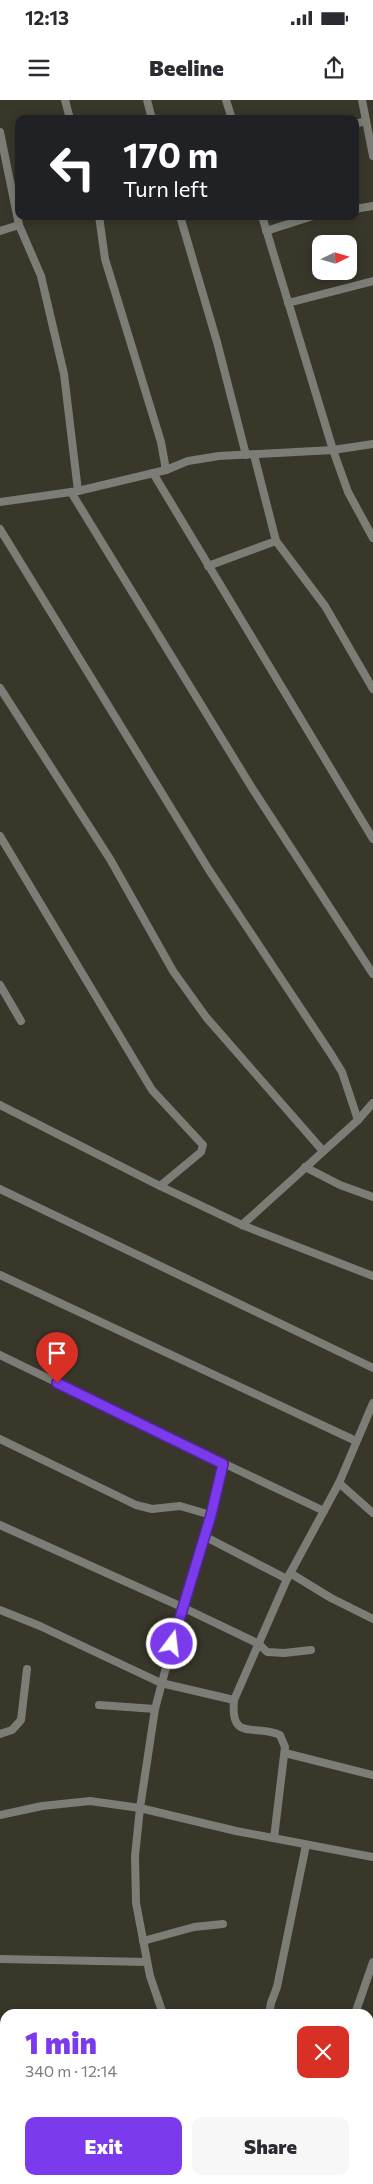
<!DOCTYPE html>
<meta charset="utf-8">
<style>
:root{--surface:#fff;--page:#f7f7f7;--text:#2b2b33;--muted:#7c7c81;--accent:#7c3aed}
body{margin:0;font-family:Commissioner,sans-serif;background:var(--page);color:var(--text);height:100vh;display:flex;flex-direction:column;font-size:19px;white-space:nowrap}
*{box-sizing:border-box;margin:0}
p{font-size:16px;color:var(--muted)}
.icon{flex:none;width:28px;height:28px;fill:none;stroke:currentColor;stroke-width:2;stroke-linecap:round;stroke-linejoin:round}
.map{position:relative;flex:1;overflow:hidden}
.side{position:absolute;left:0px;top:1909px;width:374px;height:176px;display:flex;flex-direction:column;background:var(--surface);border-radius:15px 15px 0 0;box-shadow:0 2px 12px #0003}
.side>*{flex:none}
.top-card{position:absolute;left:15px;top:15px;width:344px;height:105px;border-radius:10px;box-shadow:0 2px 12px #0003;background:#202124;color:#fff;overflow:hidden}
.needle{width:32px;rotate:85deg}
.buttons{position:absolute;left:312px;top:135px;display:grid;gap:10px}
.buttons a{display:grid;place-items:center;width:45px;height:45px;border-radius:10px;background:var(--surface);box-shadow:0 2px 12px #0003;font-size:25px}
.pin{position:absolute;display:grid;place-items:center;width:42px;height:42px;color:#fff;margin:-51px -21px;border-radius:50% 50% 50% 0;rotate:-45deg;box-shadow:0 0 5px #0007}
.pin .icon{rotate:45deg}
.me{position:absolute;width:55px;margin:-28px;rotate:15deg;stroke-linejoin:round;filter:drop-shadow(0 0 4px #0008)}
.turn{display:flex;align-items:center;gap:18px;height:105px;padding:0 25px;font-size:22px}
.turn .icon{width:65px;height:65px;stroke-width:2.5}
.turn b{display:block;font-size:35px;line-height:42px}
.round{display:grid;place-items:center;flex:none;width:52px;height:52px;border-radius:10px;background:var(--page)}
.headline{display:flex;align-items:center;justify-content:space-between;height:85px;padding:0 25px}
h1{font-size:30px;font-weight:800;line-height:38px;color:var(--accent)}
.button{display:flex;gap:10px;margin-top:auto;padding:10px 25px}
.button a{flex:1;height:58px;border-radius:10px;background:var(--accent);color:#fff;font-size:20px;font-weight:800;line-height:58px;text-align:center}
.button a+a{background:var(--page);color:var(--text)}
.status{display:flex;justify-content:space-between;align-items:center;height:35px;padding:0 25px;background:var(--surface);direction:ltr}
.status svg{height:14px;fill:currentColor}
header{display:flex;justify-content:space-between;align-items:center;height:65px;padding:0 25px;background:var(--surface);font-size:22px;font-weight:800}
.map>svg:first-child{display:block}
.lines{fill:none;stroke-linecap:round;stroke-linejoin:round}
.minor{stroke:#7c7d76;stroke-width:8}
.highway{stroke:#dcdfcf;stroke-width:11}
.route-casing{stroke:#51269a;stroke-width:12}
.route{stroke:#7c3aed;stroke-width:9}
</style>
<div class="status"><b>12:13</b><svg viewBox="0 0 49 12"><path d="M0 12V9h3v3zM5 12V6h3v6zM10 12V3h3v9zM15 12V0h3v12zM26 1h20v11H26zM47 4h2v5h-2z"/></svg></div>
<header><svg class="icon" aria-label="menu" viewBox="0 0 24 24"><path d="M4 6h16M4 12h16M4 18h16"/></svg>Beeline<svg class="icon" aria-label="share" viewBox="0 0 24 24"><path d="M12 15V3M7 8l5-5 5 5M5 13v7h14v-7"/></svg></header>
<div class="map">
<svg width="373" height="2084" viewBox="0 0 373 2084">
<rect width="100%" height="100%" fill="#39362a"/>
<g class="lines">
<g class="minor">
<path d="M65 0 70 19"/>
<path d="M147 0 152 19"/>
<path d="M226 0 232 19"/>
<path d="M362 0 373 56"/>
<path d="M355 24 366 21"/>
<path d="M0 32 19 125 41 176 64 274 78 391"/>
<path d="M355 109 373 106"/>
<path d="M99 116 105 159 161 342 166 370"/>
<path d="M180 116 217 242 246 355"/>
<path d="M262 116 333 350 373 344"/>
<path d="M0 131 19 125"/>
<path d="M266 131 313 116"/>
<path d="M288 203 373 181"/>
<path d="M254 355 276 441 325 506 373 589"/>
<path d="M153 373 373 739"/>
<path d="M71 392 252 688 373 874"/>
<path d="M0 402 78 391 166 370 188 361 219 356 333 350 348 392 373 438"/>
<path d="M0 429 209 770 331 954 342 972 358 1020"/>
<path d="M208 466 276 441"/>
<path d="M0 588 110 759 173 871 206 917 323 1051"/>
<path d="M0 736 152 990 203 1045 201 1052 160 1086"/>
<path d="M0 885 21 921"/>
<path d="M0 1005 160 1086 242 1125 373 1176"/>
<path d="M305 1067 340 1085 373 1097"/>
<path d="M0 1089 373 1268"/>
<path d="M242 1125 358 1020 373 1003"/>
<path d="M0 1175 356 1341"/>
<path d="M0 1255 223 1363 211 1415 182 1507 259 1544 267 1552 284 1553 311 1550"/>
<path d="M0 1339 136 1405 152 1409 180 1406 211 1415"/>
<path d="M223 1363 324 1411"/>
<path d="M339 1383 373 1413"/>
<path d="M0 1425 182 1507 155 1609 140 1708 135 1756 136 1803 150 1876 163 1914"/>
<path d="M204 1436 287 1479"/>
<path d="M290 1473 331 1498 373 1519"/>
<path d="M0 1510 40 1526 161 1583"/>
<path d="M161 1583 234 1600"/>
<path d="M99 1605 155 1609"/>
<path d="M0 1634 12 1630 21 1620 27 1569"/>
<path d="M285 1653 373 1675"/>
<path d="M0 1715 42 1706 90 1701 140 1708 236 1731 373 1757"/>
<path d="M274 1738 285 1647 280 1635C255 1623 230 1643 234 1600L287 1479 339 1383 373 1303"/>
<path d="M143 1841 194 1827 223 1824"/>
<path d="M0 1859 147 1862"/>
<path d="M269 1914 271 1903 277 1887 306 1745"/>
<path d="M355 1914 373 1862"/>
<path d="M119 2084 121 2080"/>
</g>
<g class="highway">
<path d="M0 1989 5 1991"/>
<path d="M301 2080 314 2084"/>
</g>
</g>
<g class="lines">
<g class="route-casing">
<path id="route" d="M57 1283 223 1364 211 1415 172 1544"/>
</g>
<use href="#route" class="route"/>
</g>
</svg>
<div class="buttons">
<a><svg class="needle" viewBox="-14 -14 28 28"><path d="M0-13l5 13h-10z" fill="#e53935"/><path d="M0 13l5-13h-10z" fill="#7c7c81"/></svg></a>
</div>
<div class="pin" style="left:57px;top:1283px;background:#d93025"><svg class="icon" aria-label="arrive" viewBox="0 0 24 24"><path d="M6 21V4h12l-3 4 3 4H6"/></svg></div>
<svg class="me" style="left:172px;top:1544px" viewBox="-20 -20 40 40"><circle r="17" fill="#7c3aed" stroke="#fff" stroke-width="3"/><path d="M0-11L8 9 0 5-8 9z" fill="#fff"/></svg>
<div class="top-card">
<div class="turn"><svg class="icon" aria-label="left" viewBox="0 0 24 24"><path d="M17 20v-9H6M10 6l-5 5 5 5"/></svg><div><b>170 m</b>Turn left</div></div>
</div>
<section class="side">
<div class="headline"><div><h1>1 min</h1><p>340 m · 12:14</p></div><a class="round" style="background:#d93025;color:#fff"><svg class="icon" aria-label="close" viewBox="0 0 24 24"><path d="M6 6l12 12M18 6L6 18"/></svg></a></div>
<div class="button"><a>Exit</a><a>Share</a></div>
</section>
</div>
